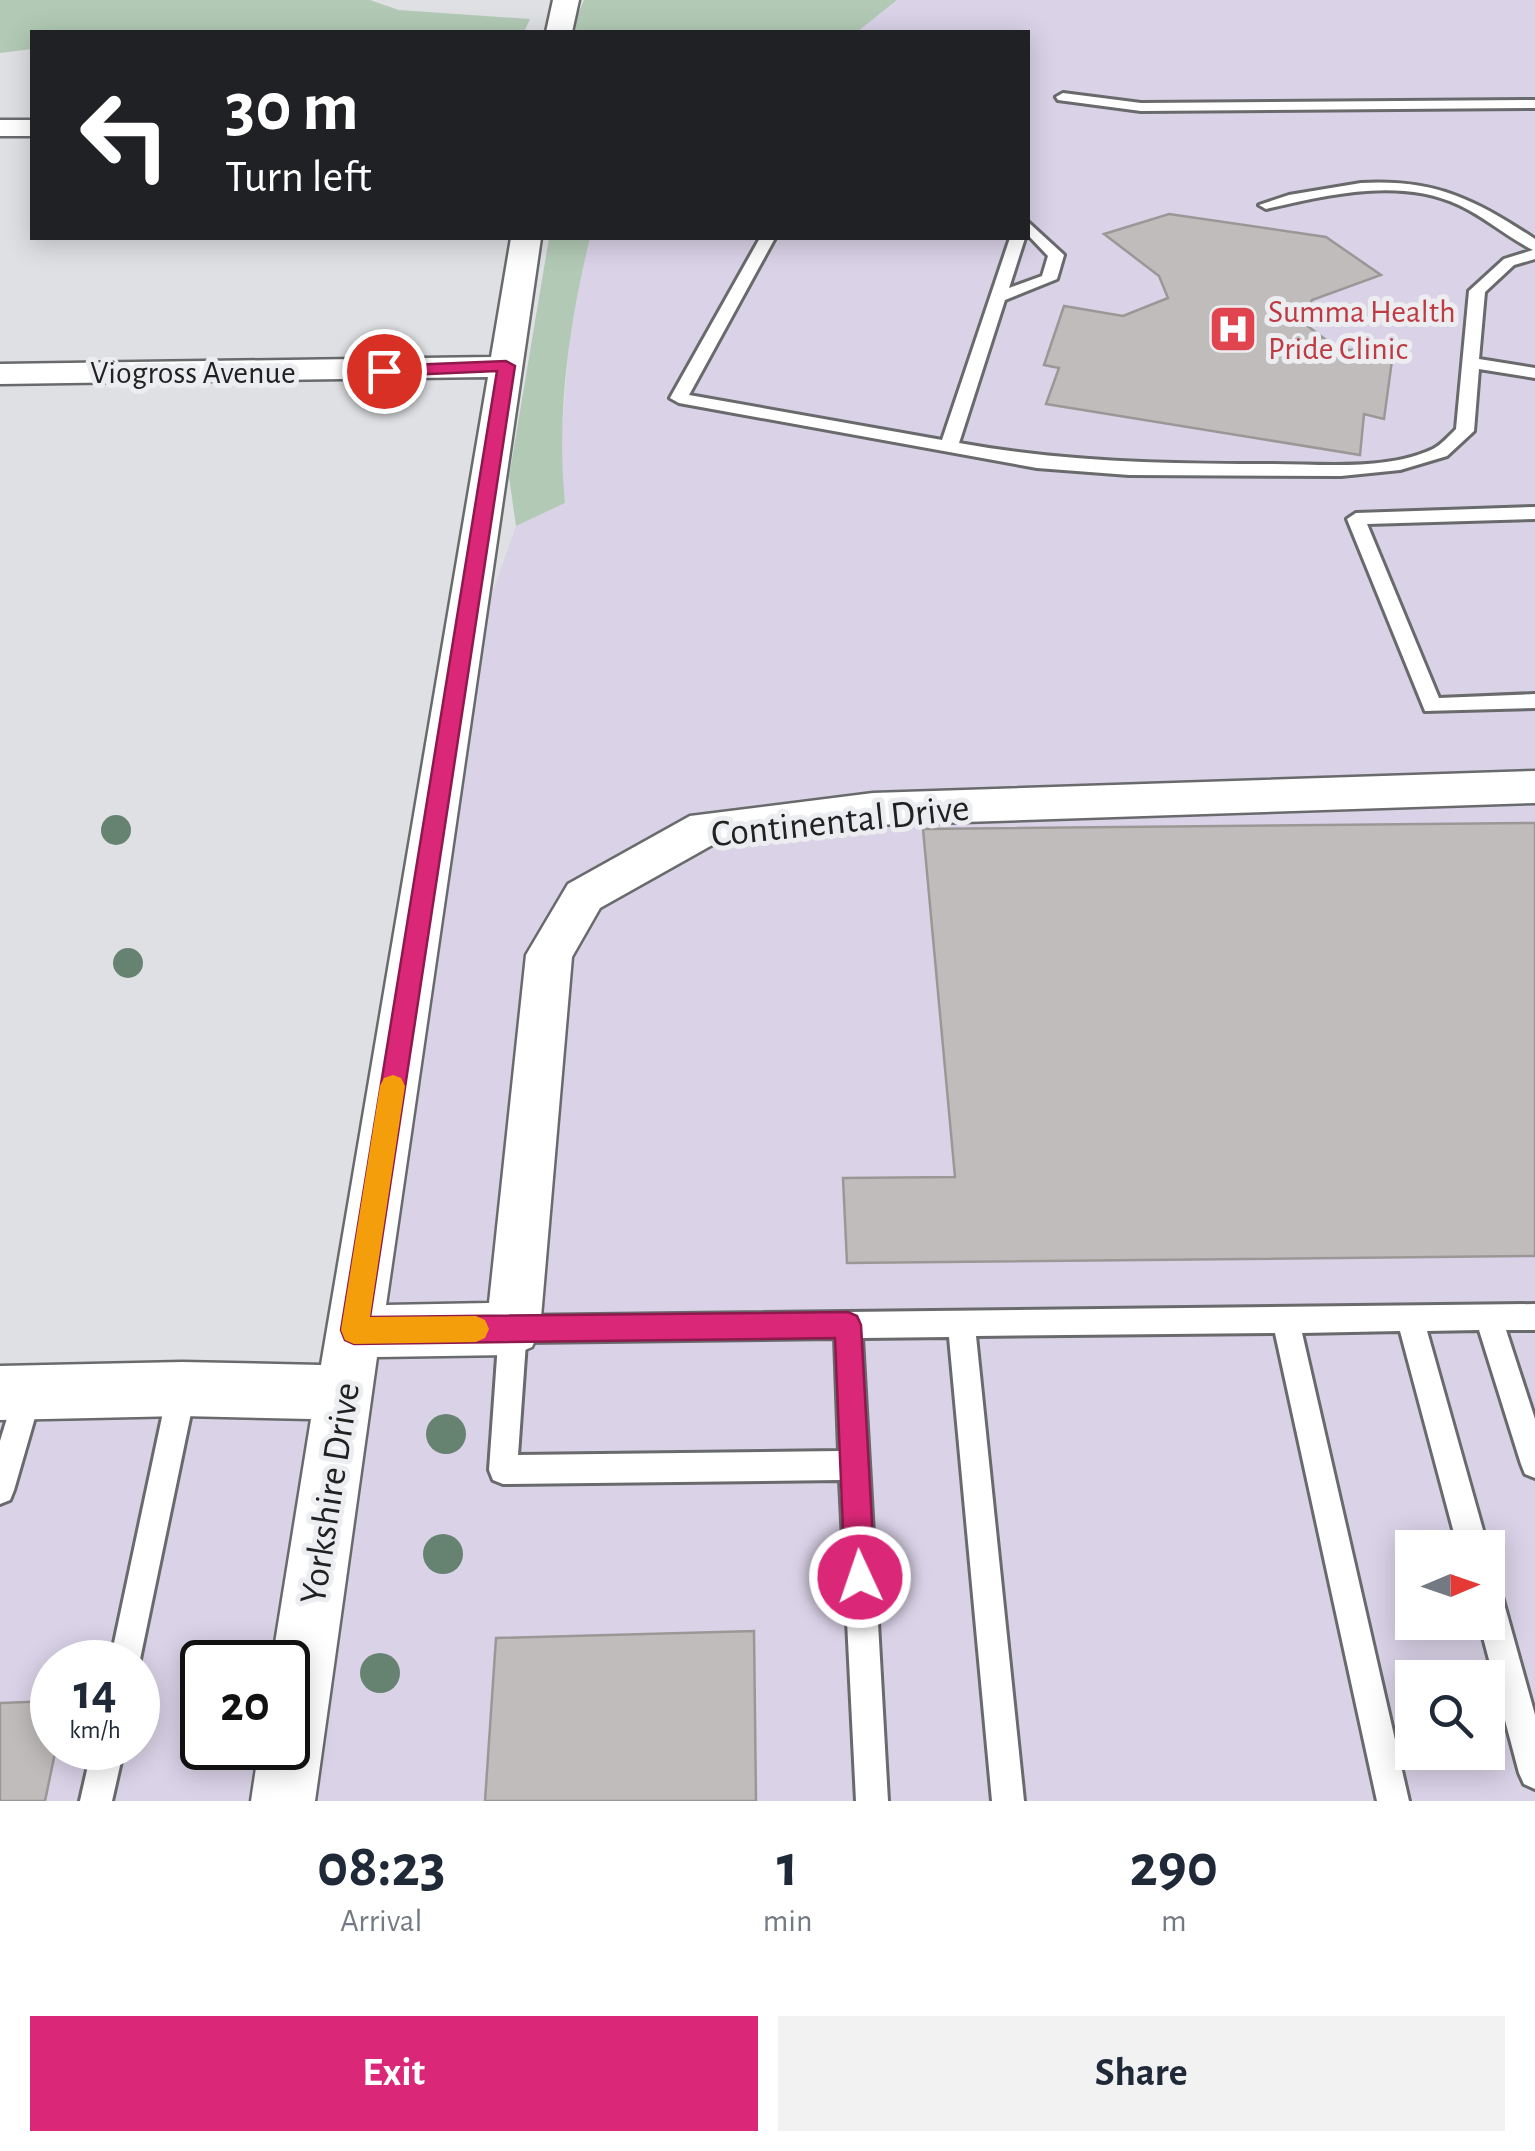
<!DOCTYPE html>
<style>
:root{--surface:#fff;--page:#f2f2f3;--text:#1f2937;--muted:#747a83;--accent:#db2777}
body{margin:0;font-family:"Alegreya Sans",sans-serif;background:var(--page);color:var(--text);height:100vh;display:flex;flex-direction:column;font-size:38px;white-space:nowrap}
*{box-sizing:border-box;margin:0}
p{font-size:32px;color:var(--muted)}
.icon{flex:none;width:55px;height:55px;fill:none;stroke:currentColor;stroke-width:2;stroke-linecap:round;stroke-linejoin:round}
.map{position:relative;height:1801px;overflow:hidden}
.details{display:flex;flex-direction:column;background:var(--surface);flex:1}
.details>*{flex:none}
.top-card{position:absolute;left:30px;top:30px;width:1000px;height:210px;border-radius:0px;box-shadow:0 5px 25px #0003;background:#202124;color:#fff;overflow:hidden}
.needle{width:65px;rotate:88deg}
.buttons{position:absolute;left:1395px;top:1530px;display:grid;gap:20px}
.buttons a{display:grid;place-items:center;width:110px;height:110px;border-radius:0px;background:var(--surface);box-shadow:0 5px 25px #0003;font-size:50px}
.speed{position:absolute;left:30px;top:1640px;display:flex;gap:20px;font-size:50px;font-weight:700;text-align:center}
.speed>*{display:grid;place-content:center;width:130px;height:130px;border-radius:50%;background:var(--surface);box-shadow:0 5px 25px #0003;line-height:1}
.speed small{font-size:25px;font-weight:400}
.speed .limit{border:5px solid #111;border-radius:15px;background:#fff;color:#111}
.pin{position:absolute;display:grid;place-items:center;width:85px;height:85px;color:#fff;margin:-42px;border:5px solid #fff;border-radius:50%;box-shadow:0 2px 10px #0007}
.me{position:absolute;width:110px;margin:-55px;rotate:357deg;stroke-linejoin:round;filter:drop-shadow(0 0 8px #0008)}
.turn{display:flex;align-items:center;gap:35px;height:210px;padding:0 30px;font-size:45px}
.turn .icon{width:130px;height:130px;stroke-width:2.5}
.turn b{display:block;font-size:70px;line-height:85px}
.eta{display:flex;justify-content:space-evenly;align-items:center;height:170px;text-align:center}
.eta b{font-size:60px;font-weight:600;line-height:70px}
.button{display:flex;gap:20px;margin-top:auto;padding:20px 30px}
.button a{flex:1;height:115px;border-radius:0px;background:var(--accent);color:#fff;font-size:40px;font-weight:600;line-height:115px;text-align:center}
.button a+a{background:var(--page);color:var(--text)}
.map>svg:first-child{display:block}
.commercial{fill:#dad2e7;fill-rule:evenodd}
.green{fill:#b2cab5}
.building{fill:#bfbcbb;stroke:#9a9896;stroke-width:2.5}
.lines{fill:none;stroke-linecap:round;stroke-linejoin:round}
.service-casing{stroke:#686a6c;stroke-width:6}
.minor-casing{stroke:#686a6c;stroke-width:5}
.service{fill:#fff;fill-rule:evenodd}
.minor{fill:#fff;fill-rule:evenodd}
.tree{fill:#668372}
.route{fill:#db2777;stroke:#8e194d;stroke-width:2.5}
.slow{fill:#f59e0b}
.labels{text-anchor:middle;stroke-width:10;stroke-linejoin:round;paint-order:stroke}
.far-health-label{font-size:32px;fill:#be3a42;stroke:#ecedf0;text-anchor:start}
.far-street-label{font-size:32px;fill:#212122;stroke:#ecedf0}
.street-label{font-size:38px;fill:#212122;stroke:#ecedf0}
</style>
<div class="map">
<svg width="1535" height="1801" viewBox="0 0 1535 1801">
<rect width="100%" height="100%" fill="#dfe0e3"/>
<path class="commercial" d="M897 0H1535V1801H0V1394L344 1393 457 693 516 526 565 503 560 456 572 307 590 238H1028V32H857ZM1412 1548H1488V1622H1412ZM52 1662H138V1748H52ZM202 1662H288V1748H202ZM1412 1678H1488V1752H1412Z"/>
<g class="green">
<path d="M0 0H370L399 10 530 19 524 32H32V49L0 53Z"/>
<path d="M584 0H897L857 32H570Z"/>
<path d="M549 238H590C569 323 556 415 565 503L516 526 509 477Z"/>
</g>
<g class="building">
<path d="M1169 214 1326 237 1381 275 1312 300 1301 321 1338 349 1393 353 1384 419 1364 414 1360 455 1046 404 1059 368 1044 365 1064 306 1123 316 1168 298 1159 276 1104 234Z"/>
<path d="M1535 823V1256L847 1263 843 1178 955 1177 923 829Z"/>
<path d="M754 1631 756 1801H485L496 1638Z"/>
<path d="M52 1701V1748H56L45 1801H0V1703Z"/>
</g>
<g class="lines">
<g class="service-casing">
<g id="service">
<path d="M1063 93 1141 103 1535 100V108L1141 111 1058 100 1056 97Z"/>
<path d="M1361 183C1435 179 1474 199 1535 239V259L1514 265 1485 292 1479 359 1535 368V378L1479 369 1474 431 1447 456 1400 470 1341 476 1129 475 1037 468 679 403 670 398 760 238H775L689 395 942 440 1010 238H1025L1009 288 1042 276 1048 256 1028 235V222L1064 255 1057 279 1005 300 959 443C1064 462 1166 464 1273 464 1323 464 1386 471 1433 449 1441 445 1449 436 1456 429L1469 291 1504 259 1533 250C1507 237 1485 217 1459 205 1399 177 1327 195 1266 209L1259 205 1289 195Z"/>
<path d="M1535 507V519L1367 524 1439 698 1535 694V708L1425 711 1347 519 1356 513Z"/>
<path d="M1535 1304V1330H1506L1535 1419V1478L1525 1474 1521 1464 1479 1330 1427 1331 1488 1548V1549L1458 1548 1400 1331 1302 1333 1409 1801H1377L1275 1333 976 1336 1024 1801H992L949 1337 862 1338 888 1801H856L840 1480 503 1484 493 1480 489 1470 499 1329 503 1320 513 1316ZM835 1338 839 1451 518 1455 526 1342Z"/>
<path d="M182 1375 192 1379 196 1389 138 1669V1662H110L168 1389 172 1379Z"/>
<path d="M28 1379 38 1383 42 1393 14 1490 10 1500 0 1504V1441L18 1383Z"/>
<path d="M1488 1585 1499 1589 1503 1600 1535 1715V1789L1524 1784 1519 1773 1479 1622H1488Z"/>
<path d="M92 1748H124L112 1801H80Z"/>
</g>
</g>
<g class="minor-casing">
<g id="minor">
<path d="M553 0H579L572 32H546Z"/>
<rect x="0" y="120" width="32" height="16"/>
<path d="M511 238H541L386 1305 489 1303 526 955 568 884 690 816 873 793 1535 771V803L873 825 714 844 600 908 572 957 540 1329 532 1347 513 1355 377 1357 315 1801H251L259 1748H288V1662H272L311 1419 182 1416 0 1420V1366L182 1362 321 1365 488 377 0 384V364L491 357Z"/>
</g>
</g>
<use href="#service" class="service"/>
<use href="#minor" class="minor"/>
</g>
<g class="tree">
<circle cx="116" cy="830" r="15"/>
<circle cx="128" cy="963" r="15"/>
<circle cx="446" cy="1434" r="20"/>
<circle cx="443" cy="1554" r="20"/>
<circle cx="380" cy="1673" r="20"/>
</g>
<path class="route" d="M506 361 515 366 370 1317 848 1312 857 1316 861 1325 875 1577 871 1587 860 1592 849 1587 845 1577 835 1338 354 1344 345 1340 341 1330 497 371 384 376 376 371 384 366Z"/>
<path class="slow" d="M393 1075 401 1078 405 1086 370 1317 476 1316 485 1320 489 1329 485 1338 476 1342 354 1344 345 1340 341 1330 380 1086 384 1078Z"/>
<defs>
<g id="hospital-square" transform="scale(2.5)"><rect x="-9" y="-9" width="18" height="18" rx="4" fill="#e0444e" stroke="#ecedf0"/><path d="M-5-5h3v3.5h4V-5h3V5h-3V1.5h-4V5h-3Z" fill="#fff"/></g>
</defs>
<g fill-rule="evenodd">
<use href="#hospital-square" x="1233" y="329"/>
</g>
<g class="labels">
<g class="far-health-label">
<text x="1268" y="322">Summa Health<tspan x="1268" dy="37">Pride Clinic</tspan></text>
</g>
<g class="far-street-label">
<text x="193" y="383">Viogross Avenue</text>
</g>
<g class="street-label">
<text transform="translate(840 820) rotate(-6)" y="13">Continental Drive</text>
<text transform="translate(329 1493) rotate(-81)" y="13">Yorkshire Drive</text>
</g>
</g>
</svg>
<div class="buttons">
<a><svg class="needle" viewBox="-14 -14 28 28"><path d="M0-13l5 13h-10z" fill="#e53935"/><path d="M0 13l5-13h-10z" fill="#747a83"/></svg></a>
<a><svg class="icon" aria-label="search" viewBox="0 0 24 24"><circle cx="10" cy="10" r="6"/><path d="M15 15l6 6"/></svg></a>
</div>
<div class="speed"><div>14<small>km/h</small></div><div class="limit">20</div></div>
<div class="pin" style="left:384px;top:371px;background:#d93025"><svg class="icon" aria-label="arrive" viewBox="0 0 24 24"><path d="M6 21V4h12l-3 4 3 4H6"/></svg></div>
<svg class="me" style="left:860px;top:1577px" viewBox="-20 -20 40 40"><circle r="17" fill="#db2777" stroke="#fff" stroke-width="3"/><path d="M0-11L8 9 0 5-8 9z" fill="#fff"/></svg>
<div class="top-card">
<div class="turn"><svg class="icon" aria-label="left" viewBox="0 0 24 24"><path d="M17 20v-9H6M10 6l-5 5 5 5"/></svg><div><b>30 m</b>Turn left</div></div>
</div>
</div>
<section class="details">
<div class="eta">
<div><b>08:23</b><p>Arrival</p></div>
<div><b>1</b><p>min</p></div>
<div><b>290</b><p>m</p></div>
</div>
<div class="button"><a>Exit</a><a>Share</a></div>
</section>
